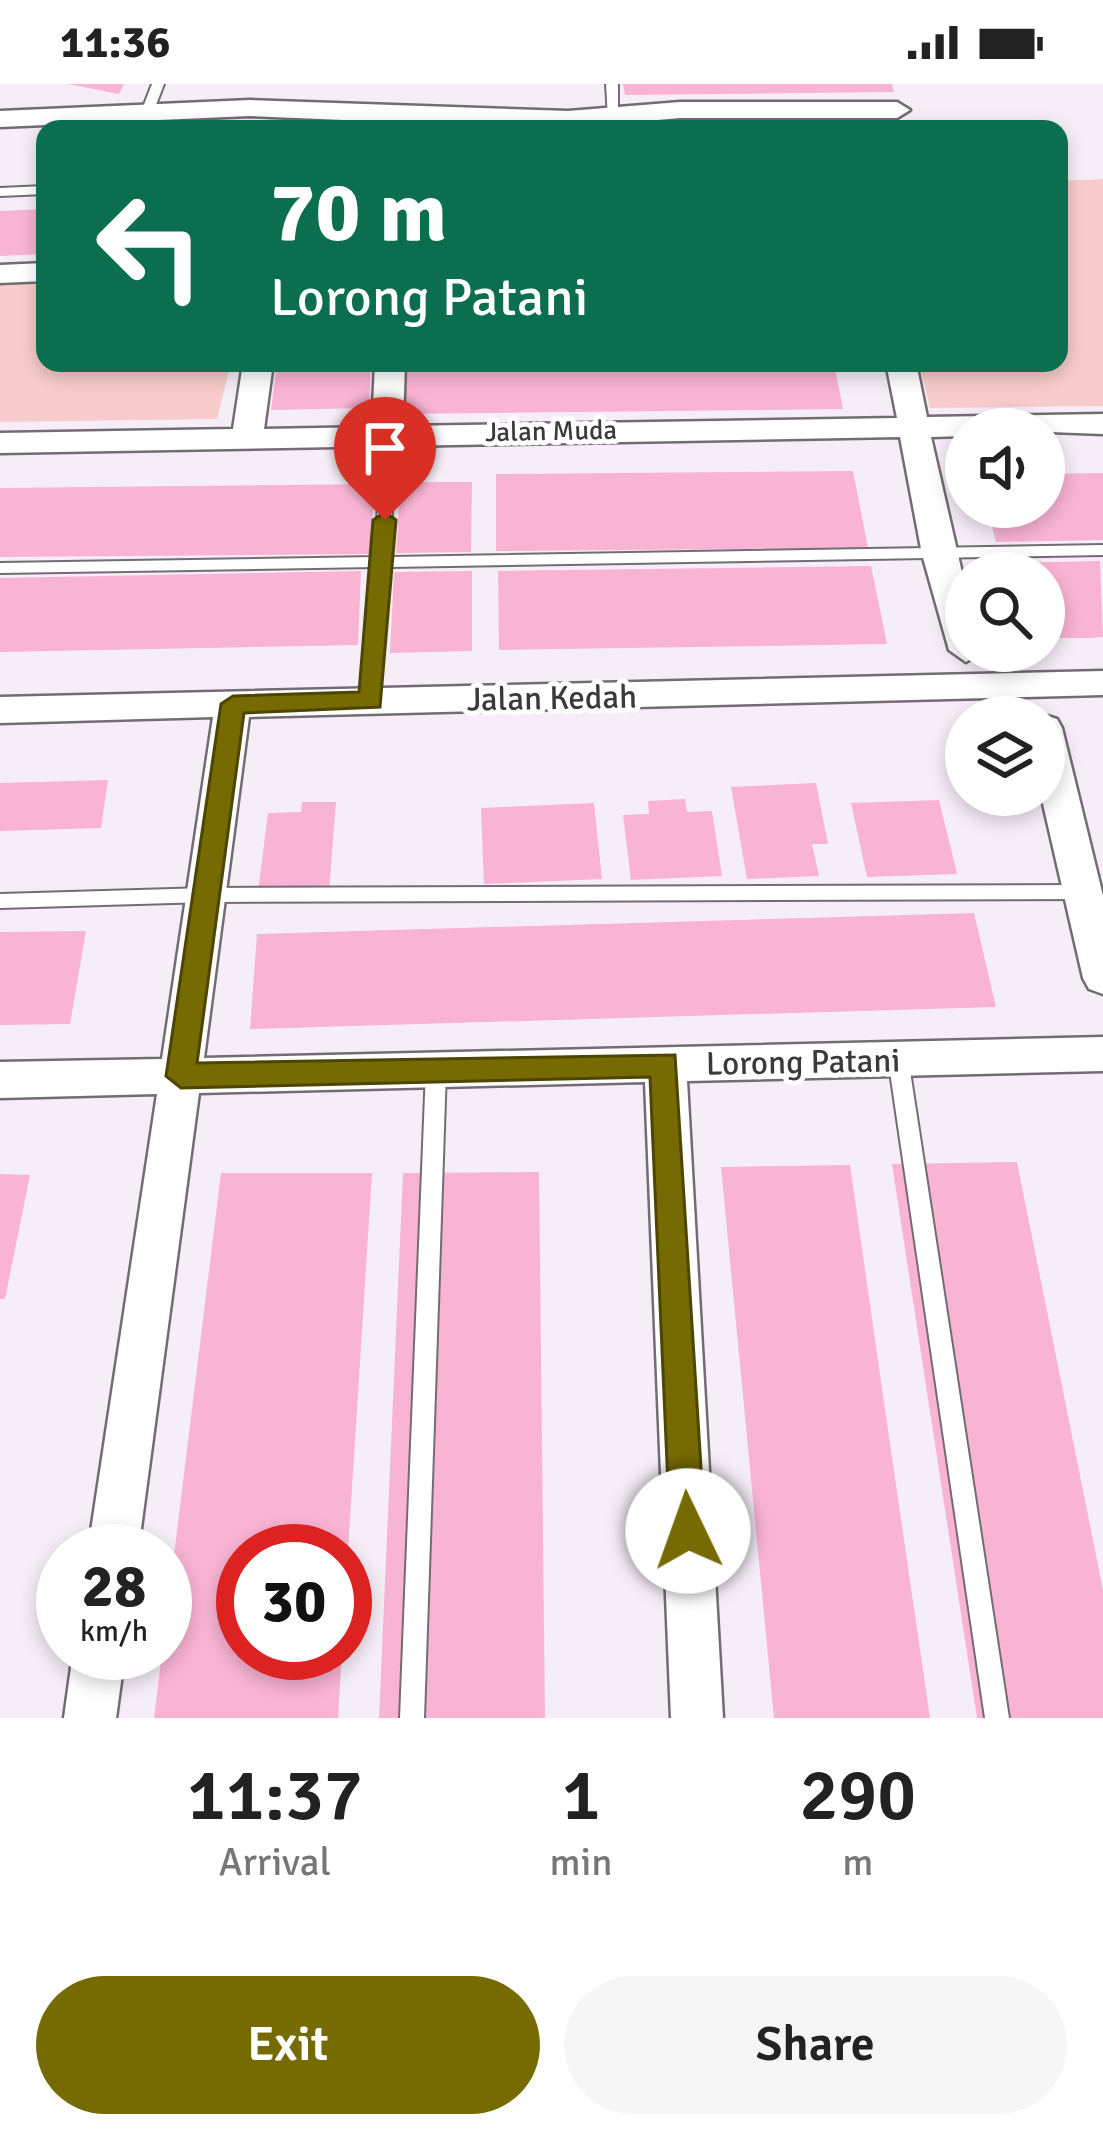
<!DOCTYPE html>
<style>
:root{--surface:#fff;--page:#f6f6f6;--text:#222;--muted:#767676;--accent:#766a02}
body{margin:0;font-family:Signika,sans-serif;background:var(--page);color:var(--text);height:100vh;display:flex;flex-direction:column;font-size:45px;white-space:nowrap}
*{box-sizing:border-box;margin:0}
p{font-size:39px;color:var(--muted)}
.icon{flex:none;width:66px;height:66px;fill:none;stroke:currentColor;stroke-width:2;stroke-linecap:round;stroke-linejoin:round}
.map{position:relative;height:1634px;overflow:hidden}
.drawer{display:flex;flex-direction:column;background:var(--surface);flex:1}
.drawer>*{flex:none}
.top-card{position:absolute;left:36px;top:36px;width:1032px;height:252px;border-radius:24px;box-shadow:0 6px 18px #0003;background:#0b6e4f;color:#fff;overflow:hidden}
.controls{position:absolute;left:945px;top:324px;display:grid;gap:24px}
.controls a{display:grid;place-items:center;width:120px;height:120px;border-radius:50%;background:var(--surface);box-shadow:0 6px 18px #0003;font-size:60px}
.speed{position:absolute;left:36px;top:1440px;display:flex;gap:24px;font-size:60px;font-weight:700;text-align:center}
.speed>*{display:grid;place-content:center;width:156px;height:156px;border-radius:50%;background:var(--surface);box-shadow:0 6px 18px #0003;line-height:1}
.speed small{font-size:30px;font-weight:400}
.speed .limit{border:18px solid #d22;background:#fff;color:#111}
.pin{position:absolute;display:grid;place-items:center;width:102px;height:102px;color:#fff;margin:-123px -51px;border-radius:50% 50% 50% 0;rotate:-45deg;box-shadow:0 0 12px #0007}
.pin .icon{rotate:45deg}
.me{position:absolute;width:132px;margin:-66px;rotate:357deg;stroke-linejoin:round;filter:drop-shadow(0 0 9px #0008)}
.turn{display:flex;align-items:center;gap:42px;height:252px;padding:0 36px;font-size:54px}
.turn .icon{width:156px;height:156px;stroke-width:2.5}
.turn b{display:block;font-size:84px;line-height:102px}
.eta{display:flex;justify-content:space-evenly;align-items:center;height:204px;text-align:center}
.eta b{font-size:72px;font-weight:600;line-height:84px}
.primary-button{display:flex;gap:24px;margin-top:auto;padding:24px 36px}
.primary-button a{flex:1;height:138px;border-radius:72px;background:var(--accent);color:#fff;font-size:48px;font-weight:600;line-height:138px;text-align:center}
.primary-button a+a{background:var(--page);color:var(--text)}
.status{display:flex;justify-content:space-between;align-items:center;height:84px;padding:0 60px;background:var(--surface);direction:ltr}
.status svg{height:33px;fill:currentColor}
.map>svg:first-child{display:block}
.green{fill:#f8cccc}
.building{fill:#f9b4d3}
.lines{fill:none;stroke-linecap:round;stroke-linejoin:round}
.lane-casing{stroke:#736c74;stroke-width:4}
.street-casing{stroke:#736c74;stroke-width:5}
.lane{fill:#fff;fill-rule:evenodd}
.street{fill:#fff;fill-rule:evenodd}
.route{fill:#766a02;stroke:#4d4501;stroke-width:3}
.labels{text-anchor:middle;stroke-width:10;stroke-linejoin:round;paint-order:stroke}
.far-street-label{font-size:27px;fill:#3c393c;stroke:#fff}
.street-label{font-size:33px;fill:#3c393c;stroke:#fff}
</style>
<div class="status"><b>11:36</b><svg viewBox="0 0 49 12"><path d="M0 12V9h3v3zM5 12V6h3v6zM10 12V3h3v9zM15 12V0h3v12zM26 1h20v11H26zM47 4h2v5h-2z"/></svg></div>
<div class="map">
<svg width="1103" height="1634" viewBox="0 0 1103 1634">
<rect width="100%" height="100%" fill="#f6eef7"/>
<g class="green">
<path d="M1103 95V322L930 324 919 279H1059V97Z"/>
<path d="M45 197V279H231L217 335 0 338V199Z"/>
</g>
<g class="building">
<path d="M68 0H124L119 10Z"/>
<path d="M623 0H892L894 8 625 11Z"/>
<path d="M45 125V170L0 172V127Z"/>
<path d="M277 279H371L369 324 271 326Z"/>
<path d="M406 279H834L843 325 404 330Z"/>
<path d="M853 387 868 464 496 467V390Z"/>
<path d="M1103 389V456L996 458 987 423H1044V390Z"/>
<path d="M437 398H472L471 468 396 469 400 399Z"/>
<path d="M375 400 370 470 0 473V404Z"/>
<path d="M1100 477 1103 553 1089 554H1044V489H1001L998 479Z"/>
<path d="M871 482 887 560 499 566 498 487Z"/>
<path d="M361 487 358 561 0 568V494Z"/>
<path d="M472 487V567L390 569 394 488Z"/>
<path d="M108 696 101 744 0 747V699Z"/>
<path d="M816 699 828 760H812L819 792 747 795 731 703Z"/>
<path d="M685 715 687 728 712 727 722 792 631 796 623 731 649 730 648 717Z"/>
<path d="M939 716 957 790 867 793 851 719Z"/>
<path d="M302 718H336L329 808H258L268 729 301 728Z"/>
<path d="M594 719 602 795 484 800 481 724Z"/>
<path d="M974 829 996 923 250 945 257 850Z"/>
<path d="M86 847 70 940 0 941V848Z"/>
<path d="M1017 1078 1103 1506V1634H977L892 1080Z"/>
<path d="M850 1081 886 1332 930 1634H774L721 1083Z"/>
<path d="M539 1088 545 1634H379L403 1089Z"/>
<path d="M221 1089H372L348 1467H243V1569H342L338 1634H154Z"/>
<path d="M0 1090 30 1091 5 1215H0Z"/>
</g>
<g class="lines">
<g class="lane-casing">
<g id="lane">
<path d="M152 0H164L152 31 146 35 140 31Z"/>
<path d="M606 0H618V36L608 33Z"/>
<path d="M45 102V110L0 112V104Z"/>
<path d="M387 345 394 349 391 473 1103 461V471L390 483 379 617 371 623 363 617 375 483 0 489V479L376 473 380 349Z"/>
<path d="M1083 801 1089 803 1092 808 1089 813 1083 815 207 818 0 824V810L207 804Z"/>
<path d="M898 966 905 968 908 974 1009 1634H985L888 974 891 968Z"/>
<path d="M436 978 443 980 446 986 424 1634H400L426 986 429 980Z"/>
</g>
</g>
<g class="street-casing">
<g id="street">
<path d="M250 16 568 27 680 18H897L910 26 897 34H680L556 45 250 32 0 43V27Z"/>
<path d="M45 179V197L0 199V181Z"/>
<path d="M243 279H273L264 345 372 343 375 279H405L403 342 897 334 886 279H916L927 333 1103 330V350L966 345V352L931 353 966 506V567H983L966 578 949 566 922 470 900 353 0 369V349L233 345Z"/>
<path d="M1103 587V611L249 633 204 974 1103 953V987L687 997 723 1634H671L645 998 199 1009 138 1467H88L157 1010 0 1014V978L162 975 213 633 0 639V613Z"/>
<path d="M1044 631 1057 635 1062 644 1103 812V910L1089 905 1083 894 1041 711 1044 633H1037Z"/>
<path d="M73 1569H125L116 1634H64Z"/>
</g>
</g>
<use href="#lane" class="lane"/>
<use href="#street" class="street"/>
</g>
<path class="route" d="M385 428 396 436 380 623 244 629 197 979 675 971 705 1447 700 1459 688 1464 675 1459 670 1447 650 993 181 1004 166 992 221 620 233 612 359 608 373 436Z"/>
<g class="labels">
<g class="far-street-label">
<text transform="translate(551 347) rotate(-1)" y="9">Jalan Muda</text>
</g>
<g class="street-label">
<text transform="translate(552 613) rotate(-1)" y="12">Jalan Kedah</text>
<text transform="translate(803 977) rotate(-1)" y="12">Lorong Patani</text>
</g>
</g>
</svg>
<div class="controls">
<a><svg class="icon" aria-label="sound" viewBox="0 0 24 24"><path d="M4 9h4l5-4v14l-5-4H4zM17 9q2 3 0 6"/></svg></a>
<a><svg class="icon" aria-label="search" viewBox="0 0 24 24"><circle cx="10" cy="10" r="6"/><path d="M15 15l6 6"/></svg></a>
<a><svg class="icon" aria-label="layers" viewBox="0 0 24 24"><path d="M12 4l9 5-9 5-9-5zM3 14l9 5 9-5"/></svg></a>
</div>
<div class="speed"><div>28<small>km/h</small></div><div class="limit">30</div></div>
<div class="pin" style="left:385px;top:436px;background:#d93025"><svg class="icon" aria-label="arrive" viewBox="0 0 24 24"><path d="M6 21V4h12l-3 4 3 4H6"/></svg></div>
<svg class="me" style="left:688px;top:1447px" viewBox="-20 -20 40 40"><circle r="19" fill="#fff"/><path d="M0-13L10 11 0 6-10 11z" fill="#766a02"/></svg>
<div class="top-card">
<div class="turn"><svg class="icon" aria-label="left" viewBox="0 0 24 24"><path d="M17 20v-9H6M10 6l-5 5 5 5"/></svg><div><b>70 m</b>Lorong Patani</div></div>
</div>
</div>
<section class="drawer">
<div class="eta">
<div><b>11:37</b><p>Arrival</p></div>
<div><b>1</b><p>min</p></div>
<div><b>290</b><p>m</p></div>
</div>
<div class="primary-button"><a>Exit</a><a>Share</a></div>
</section>
